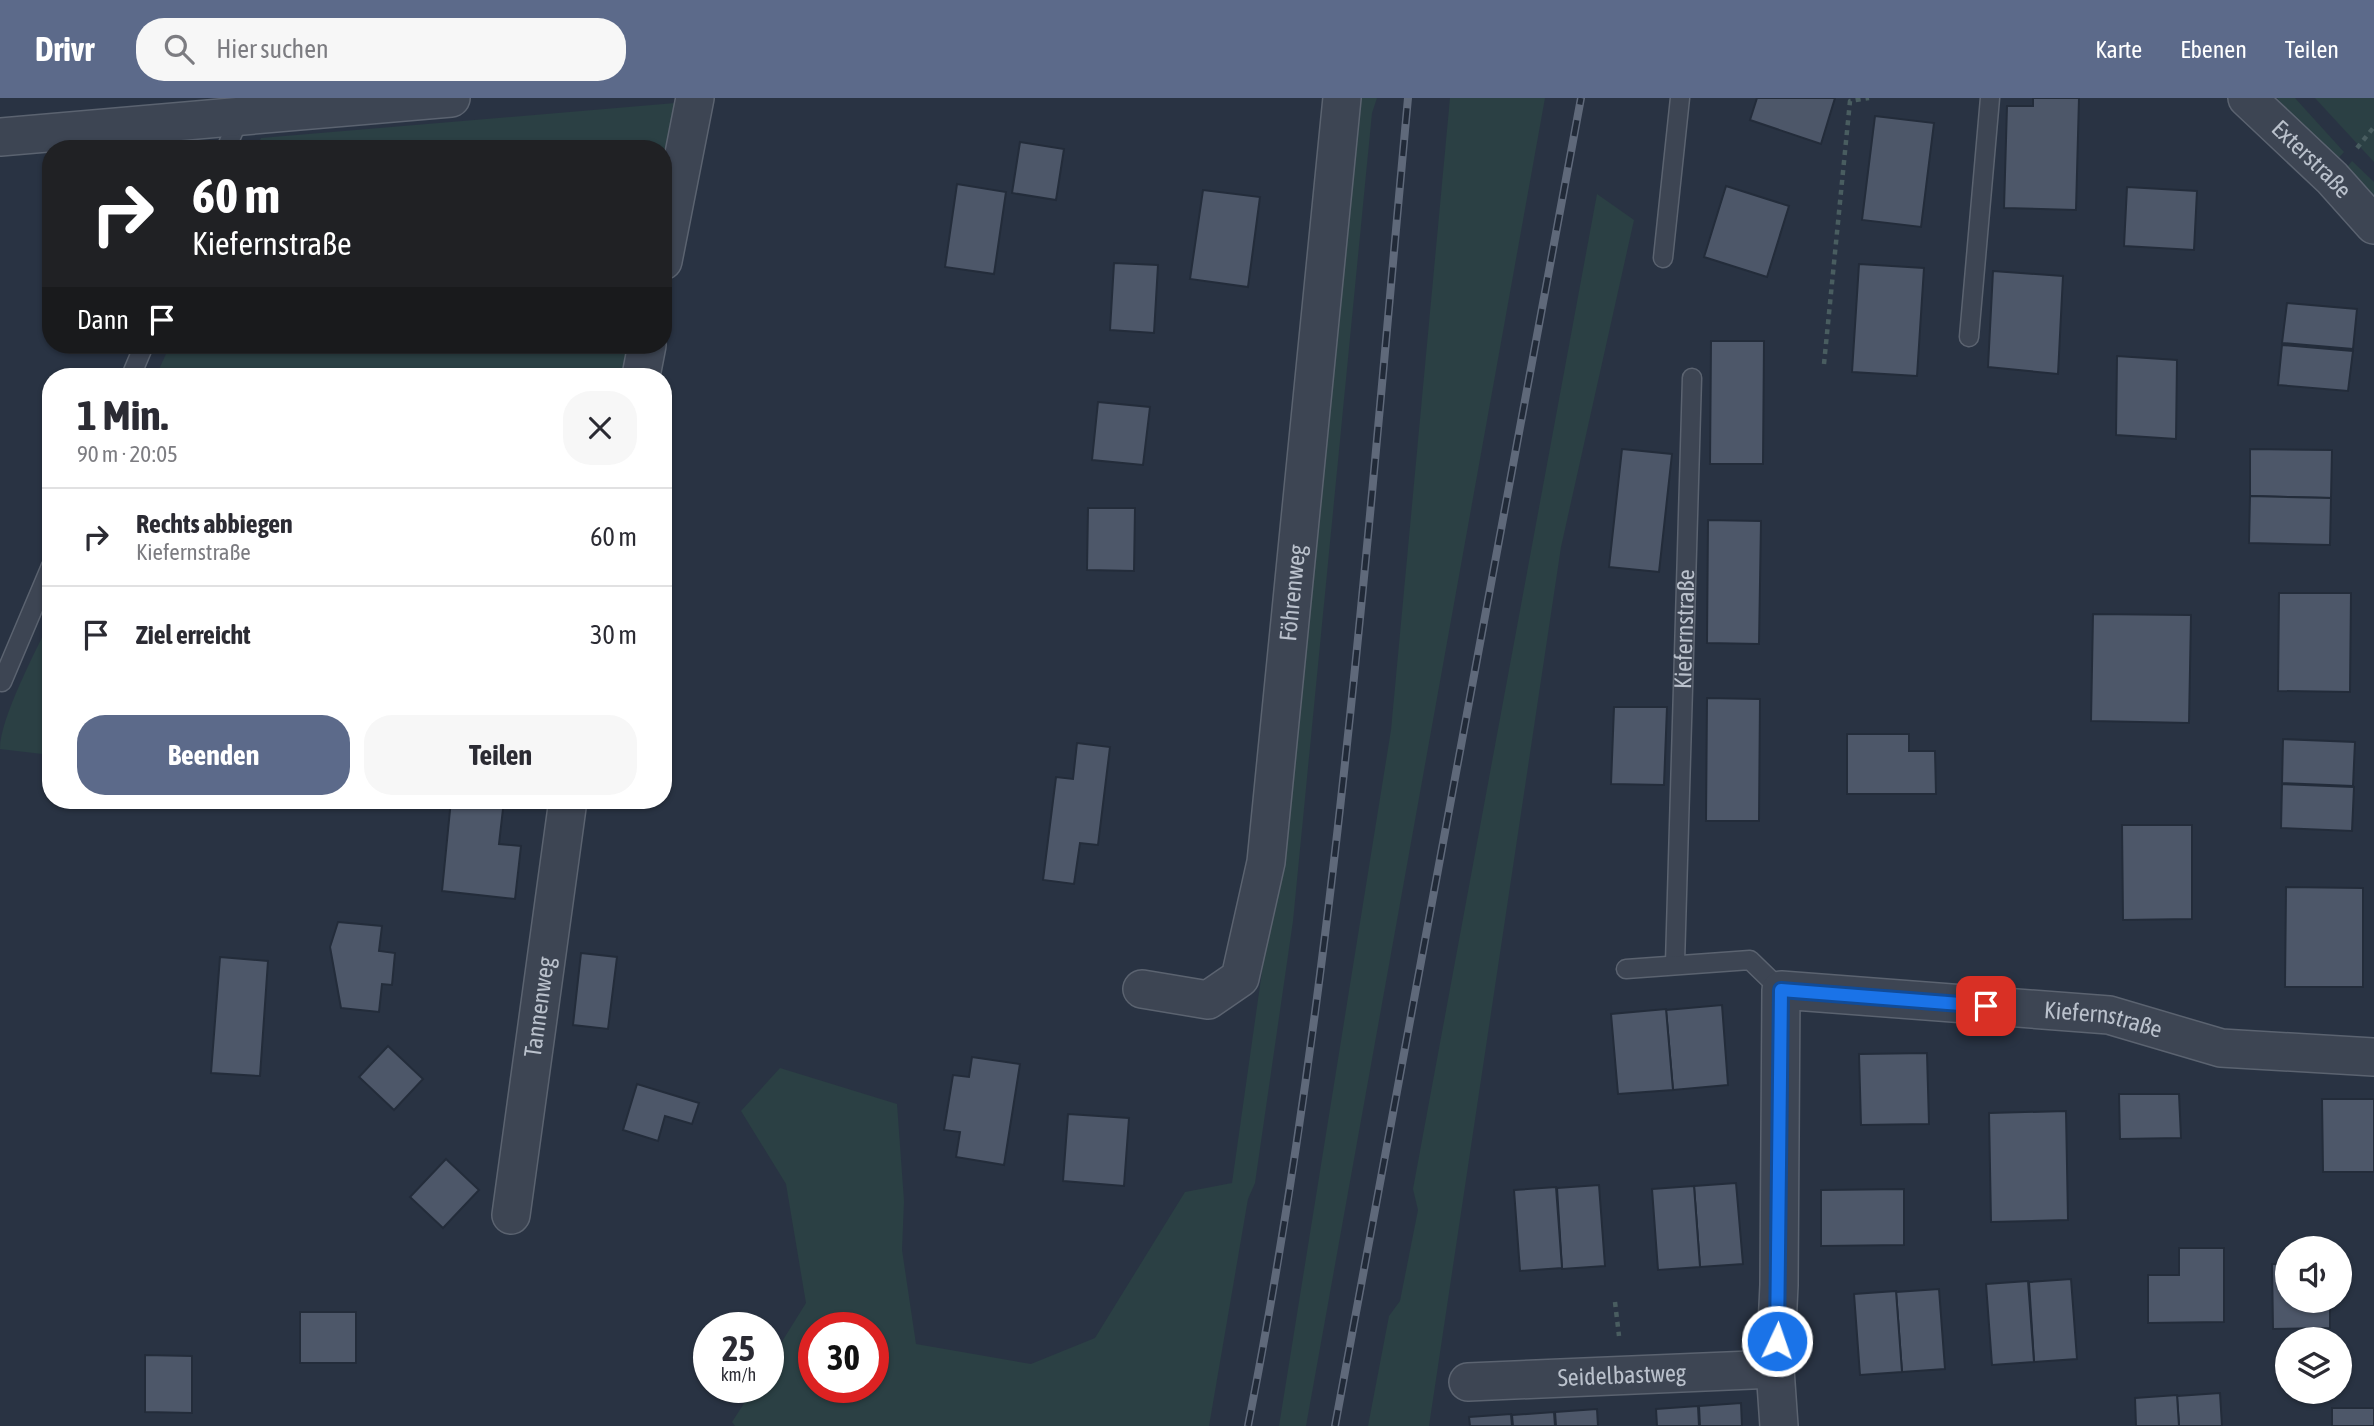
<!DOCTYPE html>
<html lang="de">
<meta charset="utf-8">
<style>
:root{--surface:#fff;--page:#f7f7f7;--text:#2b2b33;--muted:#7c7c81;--line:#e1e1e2;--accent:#5c6a8a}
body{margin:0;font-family:"Asap Condensed",sans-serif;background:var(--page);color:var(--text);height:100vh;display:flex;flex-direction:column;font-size:26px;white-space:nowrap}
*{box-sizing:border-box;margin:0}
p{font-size:23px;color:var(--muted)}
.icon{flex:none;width:38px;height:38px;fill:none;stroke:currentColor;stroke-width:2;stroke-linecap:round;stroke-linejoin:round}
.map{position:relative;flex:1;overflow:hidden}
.side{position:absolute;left:42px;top:270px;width:630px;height:441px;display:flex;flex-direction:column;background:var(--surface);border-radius:28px;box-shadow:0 2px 5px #0004}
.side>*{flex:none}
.guide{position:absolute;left:42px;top:42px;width:630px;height:214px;border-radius:28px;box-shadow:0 2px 5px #0004;background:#202124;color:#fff;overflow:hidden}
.fabs{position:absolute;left:2275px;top:1138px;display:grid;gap:14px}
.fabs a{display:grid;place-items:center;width:77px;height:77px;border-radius:50%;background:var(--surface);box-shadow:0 2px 5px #0004;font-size:35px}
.speed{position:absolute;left:693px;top:1214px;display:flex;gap:14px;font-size:35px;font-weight:700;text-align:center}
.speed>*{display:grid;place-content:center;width:91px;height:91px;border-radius:50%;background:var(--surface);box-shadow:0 2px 5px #0004;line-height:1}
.speed small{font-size:18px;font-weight:400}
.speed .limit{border:10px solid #d22;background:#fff;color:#111}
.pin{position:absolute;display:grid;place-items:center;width:60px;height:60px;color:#fff;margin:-30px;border-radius:14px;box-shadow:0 4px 10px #0006}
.me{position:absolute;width:77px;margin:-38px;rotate:3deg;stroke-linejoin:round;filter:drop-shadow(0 0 5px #0008)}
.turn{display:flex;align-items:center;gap:24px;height:147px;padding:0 35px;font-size:32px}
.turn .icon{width:91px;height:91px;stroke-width:2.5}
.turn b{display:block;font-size:49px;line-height:60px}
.then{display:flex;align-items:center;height:66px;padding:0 35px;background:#0003;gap:14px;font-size:26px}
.round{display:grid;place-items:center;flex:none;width:74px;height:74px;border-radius:28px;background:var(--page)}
.overview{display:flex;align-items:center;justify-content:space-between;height:119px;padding:0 35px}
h1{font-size:42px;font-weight:700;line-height:52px}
.cta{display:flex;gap:14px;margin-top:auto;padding:14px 35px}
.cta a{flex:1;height:80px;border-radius:28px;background:var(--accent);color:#fff;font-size:28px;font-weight:700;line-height:80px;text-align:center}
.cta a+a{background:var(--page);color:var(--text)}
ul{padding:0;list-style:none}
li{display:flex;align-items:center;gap:21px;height:98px;padding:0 35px;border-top:2px solid var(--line)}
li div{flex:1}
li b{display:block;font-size:26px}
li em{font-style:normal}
header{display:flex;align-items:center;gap:42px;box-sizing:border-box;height:98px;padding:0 35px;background:var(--accent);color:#fff}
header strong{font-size:33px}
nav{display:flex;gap:38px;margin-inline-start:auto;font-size:24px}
.search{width:490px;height:63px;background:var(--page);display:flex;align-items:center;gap:18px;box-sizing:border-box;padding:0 24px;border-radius:28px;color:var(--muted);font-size:26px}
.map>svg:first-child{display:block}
.green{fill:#2b4044;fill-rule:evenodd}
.building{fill:#4d5769;stroke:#232c3a;stroke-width:2}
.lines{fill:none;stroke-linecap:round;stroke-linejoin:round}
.service-casing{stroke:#5b6370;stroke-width:21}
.minor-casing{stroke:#5b6370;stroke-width:40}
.path{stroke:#495d60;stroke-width:4.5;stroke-dasharray:5 5;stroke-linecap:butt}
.service{stroke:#3d4553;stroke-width:18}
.minor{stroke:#3d4553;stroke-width:37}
.rail-casing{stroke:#5f697a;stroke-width:8}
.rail{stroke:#212a38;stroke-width:5;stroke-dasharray:16;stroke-linecap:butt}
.route-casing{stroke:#114b97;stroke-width:18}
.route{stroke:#1a73e8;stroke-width:12}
.labels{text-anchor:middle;stroke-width:5;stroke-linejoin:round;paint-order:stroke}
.street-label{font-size:24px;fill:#bac1cc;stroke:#212a38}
</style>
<header>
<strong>Drivr</strong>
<div class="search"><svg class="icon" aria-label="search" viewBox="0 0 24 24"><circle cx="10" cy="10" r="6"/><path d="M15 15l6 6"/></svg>Hier suchen</div>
<nav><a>Karte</a><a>Ebenen</a><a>Teilen</a></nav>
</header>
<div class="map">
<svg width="2374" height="1328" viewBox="0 0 2374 1328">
<rect width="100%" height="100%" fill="#293343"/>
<g class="green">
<path d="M1355 0H1377L1372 15 1293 823 1255 1085 1248 1101 1209 1328H735L732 1324 754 1290H768V1266L806 1205 786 1086 741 1013 780 970 897 1006 904 1103 902 1152 916 1246 1031 1266 1095 1240 1185 1094 1232 1085 1270 817ZM814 1230H873V1290H814Z"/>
<path d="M1450 0H1545L1306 1328H1279L1391 632Z"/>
<path d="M2277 0H2295L2344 54 2335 64Z"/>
<path d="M2315 0H2374V64Z"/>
<path d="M687 4 663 141V51H256L261 40Z"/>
<path d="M2352 63 2374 84V108L2343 74Z"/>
<path d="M1597 96 1634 122 1561 449 1429 1328H1368L1389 1218 1400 1203 1418 1112 1413 1091Z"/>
<path d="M170 247H645L639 278H156Z"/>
<path d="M51 520V657L0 651C0 619 37 552 51 520Z"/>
</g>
<g class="building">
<path d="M1757 0H1835L1821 46 1750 22Z"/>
<path d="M2033 0H2079L2076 112 2004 110 2007 8H2033Z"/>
<path d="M1875 18 1934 25 1921 129 1862 122Z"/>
<path d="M1020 44 1064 51 1056 102 1012 95Z"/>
<path d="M957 86 1006 94 994 176 945 169Z"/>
<path d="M1726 88 1789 108 1767 179 1704 159Z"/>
<path d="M2127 89 2197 93 2194 152 2124 148Z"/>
<path d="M1203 92 1260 99 1248 189 1190 181Z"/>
<path d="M1114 165 1158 167 1154 235 1110 232Z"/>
<path d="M1859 166 1924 170 1917 278 1852 274Z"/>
<path d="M1993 173 2063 178 2058 276 1988 269Z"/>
<path d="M2287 205 2357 211 2353 251 2282 245Z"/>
<path d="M1711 243H1764L1763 366H1710Z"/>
<path d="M2282 247 2353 253 2348 293 2278 287Z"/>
<path d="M2117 258 2177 262 2176 341 2116 337Z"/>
<path d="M1098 304 1150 309 1143 367 1092 362Z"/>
<path d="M1622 351 1672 356 1659 474 1609 469Z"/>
<path d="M2250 351 2332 352 2331 400 2250 398Z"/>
<path d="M2250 398 2331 400 2330 447 2249 445Z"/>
<path d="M1088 410H1135L1134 473 1087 472Z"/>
<path d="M1708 422 1761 423 1759 546 1707 545Z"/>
<path d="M2279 495H2351L2350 594 2278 593Z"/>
<path d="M2093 516 2191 517 2189 625 2091 623Z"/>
<path d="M1707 600 1760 601 1759 723H1706Z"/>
<path d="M1614 609H1667L1664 687 1611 686Z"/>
<path d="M1847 636H1909V653H1935L1936 696H1847Z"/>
<path d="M2283 641 2355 644 2353 688 2282 685Z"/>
<path d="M1077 645 1110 649 1098 747 1080 745 1074 786 1043 782 1056 679 1073 681Z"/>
<path d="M2282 686 2354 689 2352 733 2281 730Z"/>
<path d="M451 702H504L499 746 521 748 515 801 442 793Z"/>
<path d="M2122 727H2192V821L2123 822Z"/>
<path d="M2286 789 2363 790V889H2285Z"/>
<path d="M338 824 382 828 379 853 395 855 392 887 382 886 379 914 341 910 330 849Z"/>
<path d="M581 855 617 859 608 931 573 927Z"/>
<path d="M220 859 268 863 260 978 211 975Z"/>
<path d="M1722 907 1728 987 1673 992 1666 912Z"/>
<path d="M1666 911 1673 992 1618 996 1611 916Z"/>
<path d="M388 948 423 981 394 1012 359 979Z"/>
<path d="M1927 955 1929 1026 1861 1027 1859 956Z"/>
<path d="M972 959 1020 966 1004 1067 956 1059 960 1034 944 1032 953 977 969 979Z"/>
<path d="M637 986 699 1005 692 1026 665 1018 658 1043 623 1032Z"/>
<path d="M2119 996H2179L2181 1040 2120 1041Z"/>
<path d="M2322 1001H2374V1074H2323Z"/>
<path d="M2066 1013 2068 1122 1991 1124 1989 1015Z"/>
<path d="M1068 1016 1129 1020 1124 1088 1063 1083Z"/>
<path d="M446 1061 479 1092 443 1130 410 1099Z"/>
<path d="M1736 1085 1743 1166 1700 1169 1694 1088Z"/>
<path d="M1599 1087 1605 1168 1562 1171 1557 1090Z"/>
<path d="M1694 1088 1700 1169 1658 1172 1652 1091Z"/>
<path d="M1556 1089 1562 1170 1520 1173 1514 1092Z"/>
<path d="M1904 1091V1147L1821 1148V1092Z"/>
<path d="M2179 1150H2224V1224L2148 1225V1177H2179Z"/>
<path d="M2272 1166H2287V1202H2330V1230L2273 1231Z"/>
<path d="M2071 1181 2077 1261 2034 1264 2029 1184Z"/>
<path d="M2028 1183 2034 1264 1992 1267 1986 1186Z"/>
<path d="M1939 1191 1945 1271 1902 1274 1896 1194Z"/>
<path d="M1896 1193 1902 1274 1860 1277 1854 1196Z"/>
<rect x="300" y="1214" width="56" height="51"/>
<path d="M145 1257 192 1258V1315L145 1314Z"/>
<path d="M2220 1295 2222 1328H2179L2177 1298Z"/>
<path d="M2177 1297 2179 1328H2136L2135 1300Z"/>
<path d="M1741 1305 1742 1328H1700L1699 1308Z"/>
<path d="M1698 1308 1699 1328H1657L1656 1311Z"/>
<rect x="2332" y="1310" width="42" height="18"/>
<path d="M1597 1311 1598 1328H1556L1555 1314Z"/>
<path d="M1554 1314 1555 1328H1513L1512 1317Z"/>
<path d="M1511 1316 1512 1328H1470L1469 1319Z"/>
</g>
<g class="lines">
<g class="service-casing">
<g id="service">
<path d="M226 51 240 18"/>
<path d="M1663 160 1680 0"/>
<path d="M1969 239 1990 0"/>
<path d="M131 278 144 247"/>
<path d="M2 584 51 468"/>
<path id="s1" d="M1675 865 1692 280"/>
<path d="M1626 871 1750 862 1781 892"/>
</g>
</g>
<g class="minor-casing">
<g id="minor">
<path id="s2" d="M2247 0 2332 80 2374 127"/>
<path d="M0 39 451 0"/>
<path d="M663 163 695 0"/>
<path d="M641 278 647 247"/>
<path id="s3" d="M1142 891 1208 902 1240 880 1266 764 1342 0"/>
<path id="s4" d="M511 1117 568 702"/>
<path id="s5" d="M1468 1284 1775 1271"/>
<path id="s6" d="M1779 1328 1775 1271 1779 1187 1781 892 2109 917 2221 950 2374 959"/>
</g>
</g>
<g class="path">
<path d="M2357 50 2374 29"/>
<path d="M1824 266 1850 3 1869 0"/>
<path d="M1615 1204 1619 1238"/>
</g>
<use href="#service" class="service"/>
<use href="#minor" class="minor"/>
<g class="rail-casing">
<g id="rail">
<path d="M1248 1328C1334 891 1367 443 1408 0"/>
<path d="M1335 1328 1581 0"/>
</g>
</g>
<use href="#rail" class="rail"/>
</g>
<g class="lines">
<g class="route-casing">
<path id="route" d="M1777 1243 1781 892 1986 908"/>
</g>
<use href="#route" class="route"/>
</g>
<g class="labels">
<g class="street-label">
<text dy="8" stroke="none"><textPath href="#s2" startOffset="89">Exterstraße</textPath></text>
<text dy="8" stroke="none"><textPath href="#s3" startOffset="495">Föhrenweg</textPath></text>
<text dy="8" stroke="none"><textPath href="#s1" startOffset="334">Kiefernstraße</textPath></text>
<text dy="8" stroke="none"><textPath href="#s4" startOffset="210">Tannenweg</textPath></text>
<text dy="8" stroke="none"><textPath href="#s6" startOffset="760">Kiefernstraße</textPath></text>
<text dy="8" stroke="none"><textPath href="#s5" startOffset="154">Seidelbastweg</textPath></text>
</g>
</g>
</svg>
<div class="fabs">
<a><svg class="icon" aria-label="sound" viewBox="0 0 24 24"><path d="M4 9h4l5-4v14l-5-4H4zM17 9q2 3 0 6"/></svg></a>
<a><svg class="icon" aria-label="layers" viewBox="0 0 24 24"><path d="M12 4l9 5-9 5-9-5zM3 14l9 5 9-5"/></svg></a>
</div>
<div class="speed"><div>25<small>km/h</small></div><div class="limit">30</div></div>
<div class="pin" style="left:1986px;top:908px;background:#d93025"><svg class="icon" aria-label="arrive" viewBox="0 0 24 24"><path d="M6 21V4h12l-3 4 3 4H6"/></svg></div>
<svg class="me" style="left:1777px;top:1243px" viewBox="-20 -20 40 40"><circle r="17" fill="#1a73e8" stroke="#fff" stroke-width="3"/><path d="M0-11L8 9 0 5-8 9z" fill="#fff"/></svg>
<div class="guide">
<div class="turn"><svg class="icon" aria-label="right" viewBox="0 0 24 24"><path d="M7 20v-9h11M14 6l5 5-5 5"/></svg><div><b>60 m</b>Kiefernstraße</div></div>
<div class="then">Dann<svg class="icon" aria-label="arrive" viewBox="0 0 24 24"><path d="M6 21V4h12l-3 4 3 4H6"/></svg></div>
</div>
<section class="side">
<div class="overview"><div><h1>1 Min.</h1><p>90 m · 20:05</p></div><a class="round"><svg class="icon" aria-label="close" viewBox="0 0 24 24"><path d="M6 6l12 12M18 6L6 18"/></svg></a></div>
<ul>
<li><svg class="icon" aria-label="right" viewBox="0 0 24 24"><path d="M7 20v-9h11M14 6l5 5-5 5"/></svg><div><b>Rechts abbiegen</b><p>Kiefernstraße</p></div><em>60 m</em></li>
<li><svg class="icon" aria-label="arrive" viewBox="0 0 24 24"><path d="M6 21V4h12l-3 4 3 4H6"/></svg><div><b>Ziel erreicht</b></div><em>30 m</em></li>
</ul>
<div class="cta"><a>Beenden</a><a>Teilen</a></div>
</section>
</div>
